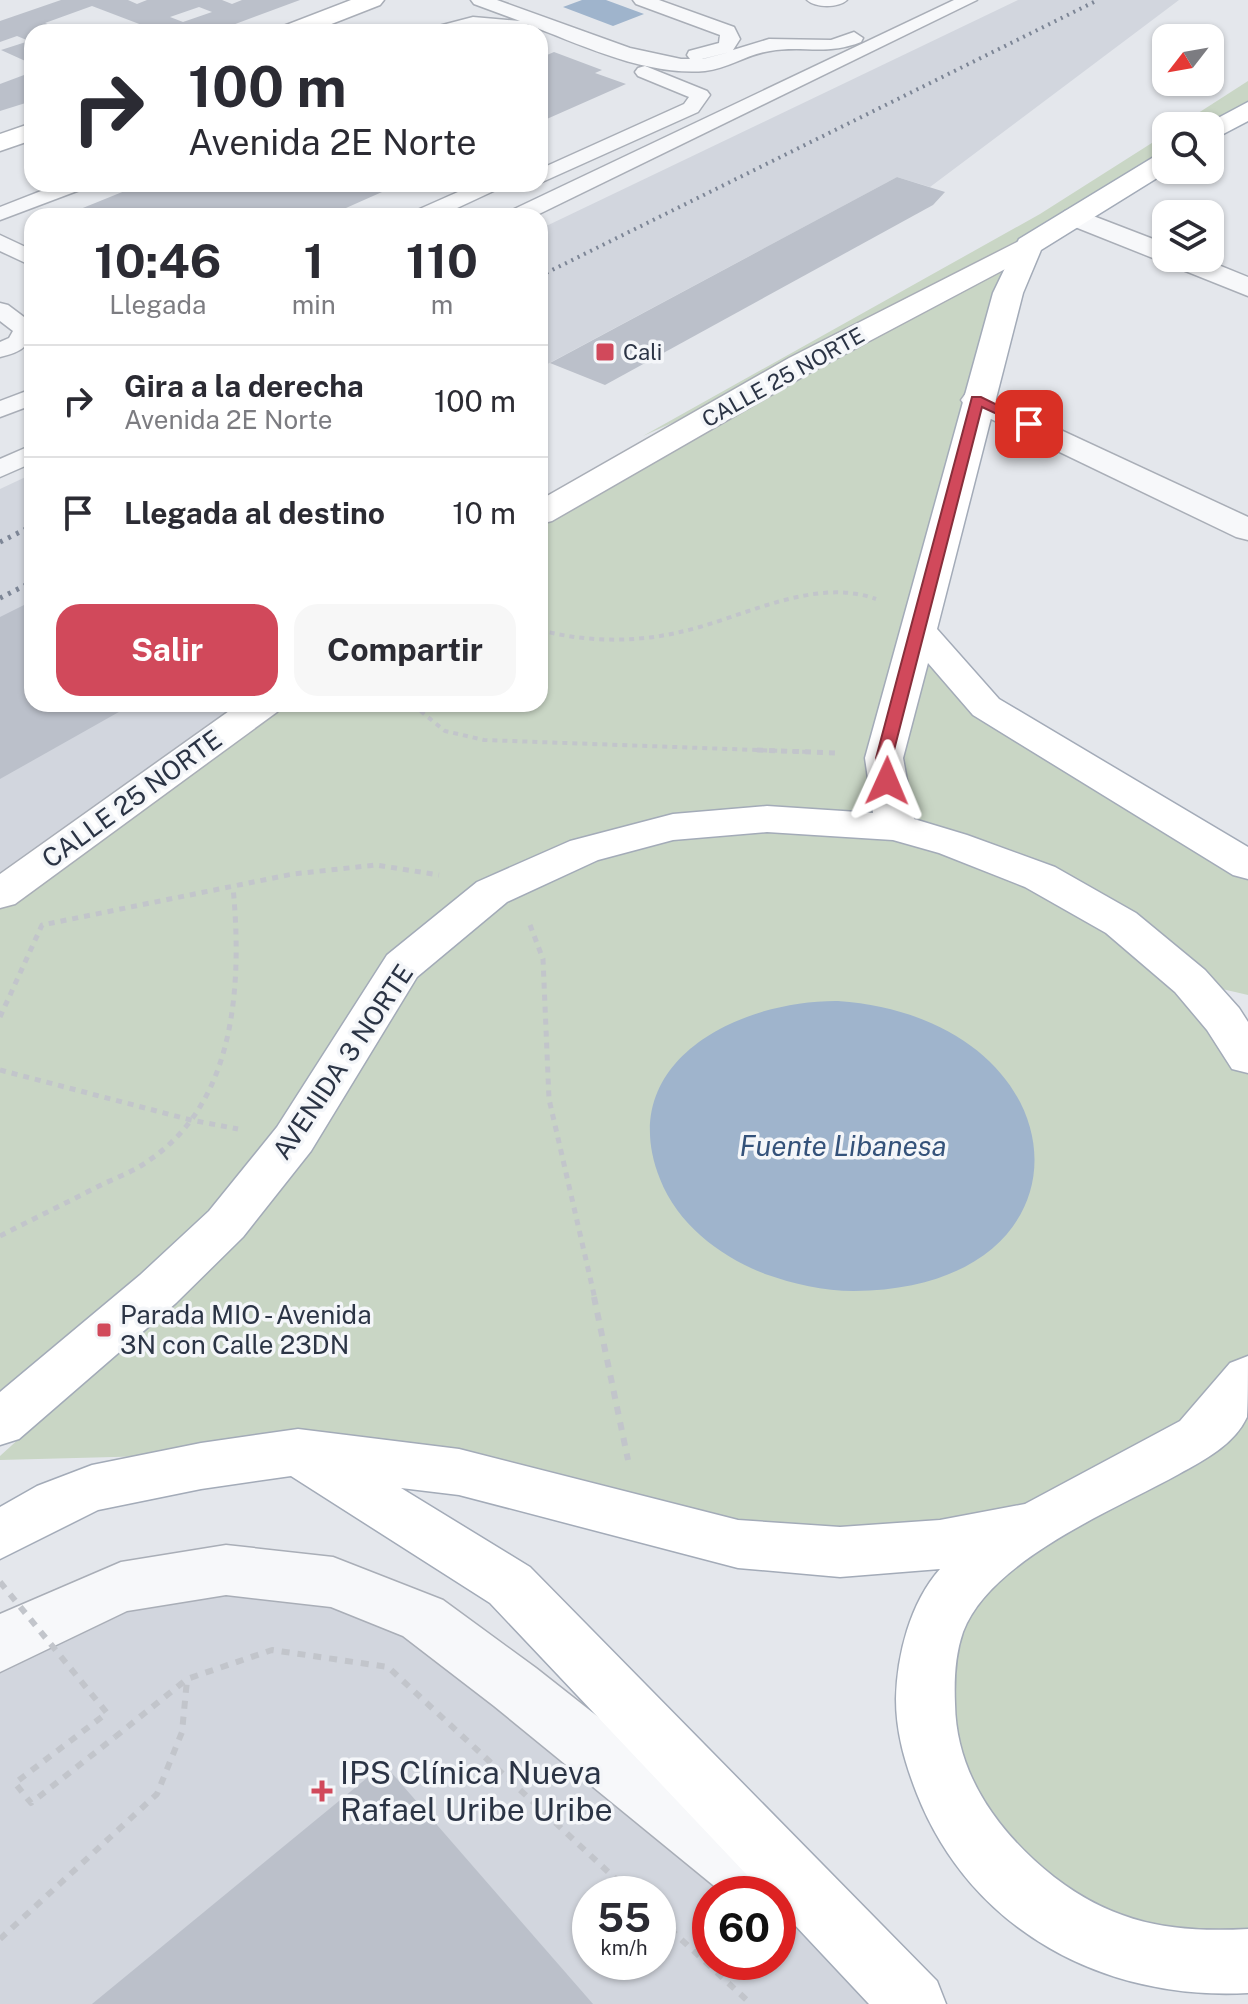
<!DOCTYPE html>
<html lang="es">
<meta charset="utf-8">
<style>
:root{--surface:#fff;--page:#f7f7f7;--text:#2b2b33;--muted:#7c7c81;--line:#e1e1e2;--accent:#d1495b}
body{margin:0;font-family:"Public Sans",sans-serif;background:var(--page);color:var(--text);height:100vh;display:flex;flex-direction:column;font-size:30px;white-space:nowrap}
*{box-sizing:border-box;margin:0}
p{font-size:26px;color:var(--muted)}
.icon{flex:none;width:44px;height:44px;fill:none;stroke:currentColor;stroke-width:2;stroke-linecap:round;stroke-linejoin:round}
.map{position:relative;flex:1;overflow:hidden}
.panel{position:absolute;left:24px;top:208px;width:524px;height:504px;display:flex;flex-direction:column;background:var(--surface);border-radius:24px;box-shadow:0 2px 6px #0004}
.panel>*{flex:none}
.top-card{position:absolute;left:24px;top:24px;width:524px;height:168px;border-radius:24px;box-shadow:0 2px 6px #0004;background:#fff;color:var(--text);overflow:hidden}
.needle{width:52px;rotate:239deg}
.controls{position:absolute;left:1152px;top:24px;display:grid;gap:16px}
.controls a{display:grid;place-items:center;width:72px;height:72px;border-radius:16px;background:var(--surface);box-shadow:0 2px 6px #0004;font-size:40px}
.speed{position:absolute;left:572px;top:1876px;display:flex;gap:16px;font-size:40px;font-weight:700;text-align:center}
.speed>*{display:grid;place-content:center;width:104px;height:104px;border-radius:50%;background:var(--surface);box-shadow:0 2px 6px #0004;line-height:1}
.speed small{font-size:20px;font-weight:400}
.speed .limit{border:12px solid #d22;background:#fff;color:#111}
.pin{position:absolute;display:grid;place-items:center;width:68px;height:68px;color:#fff;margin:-34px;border-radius:16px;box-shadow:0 4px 12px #0006}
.me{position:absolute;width:88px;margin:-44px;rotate:1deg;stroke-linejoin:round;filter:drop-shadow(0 0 6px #0008)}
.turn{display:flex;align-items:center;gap:28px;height:168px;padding:0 32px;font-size:36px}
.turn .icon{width:104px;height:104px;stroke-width:2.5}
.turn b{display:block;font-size:56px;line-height:68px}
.eta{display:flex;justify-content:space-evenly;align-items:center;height:136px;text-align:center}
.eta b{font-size:48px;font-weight:700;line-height:56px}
.primary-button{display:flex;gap:16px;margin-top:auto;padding:16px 32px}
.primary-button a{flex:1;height:92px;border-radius:24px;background:var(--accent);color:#fff;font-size:32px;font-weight:700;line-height:92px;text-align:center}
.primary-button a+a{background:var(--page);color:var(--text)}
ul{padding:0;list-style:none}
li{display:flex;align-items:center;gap:24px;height:112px;padding:0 32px;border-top:2px solid var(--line)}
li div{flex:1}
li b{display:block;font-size:30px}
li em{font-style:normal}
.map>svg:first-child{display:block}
.built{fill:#d2d6de;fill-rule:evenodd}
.green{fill:#c9d6c5}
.water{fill:#9fb4cc}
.building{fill:#bbc0ca;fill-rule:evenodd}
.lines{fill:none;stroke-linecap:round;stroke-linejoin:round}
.service-casing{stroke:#a9aeb7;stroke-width:3}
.minor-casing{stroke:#a9aeb7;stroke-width:3}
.tertiary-casing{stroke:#a9aeb7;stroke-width:3}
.secondary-casing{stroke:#a9aeb7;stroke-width:3}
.primary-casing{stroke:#a3abb8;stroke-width:3}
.path-far2{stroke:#c2c5cb;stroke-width:4;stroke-dasharray:5 5;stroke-linecap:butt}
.path-far1{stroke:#c2c5cb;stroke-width:5;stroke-dasharray:6 6;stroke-linecap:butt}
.path{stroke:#c2c5cb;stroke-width:6;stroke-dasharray:8 8;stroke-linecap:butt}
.service{fill:#f7f8fa;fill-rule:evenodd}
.minor{fill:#f7f8fa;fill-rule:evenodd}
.tertiary{fill:#f7f8fa;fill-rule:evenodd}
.secondary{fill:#fff;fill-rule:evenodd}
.primary{fill:#fff;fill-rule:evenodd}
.rail-far1{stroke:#7d8696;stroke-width:4;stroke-dasharray:2 5;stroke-linecap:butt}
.rail{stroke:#7d8696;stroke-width:5;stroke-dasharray:3 6;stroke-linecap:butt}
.path-bridge{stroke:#c2c5cb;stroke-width:6;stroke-dasharray:8 8;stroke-linecap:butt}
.route{fill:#d1495b;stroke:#882f3b;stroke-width:2}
.poi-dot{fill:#d1495b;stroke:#f4f6f9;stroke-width:3}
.labels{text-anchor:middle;stroke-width:7;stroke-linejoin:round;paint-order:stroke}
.far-poi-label{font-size:22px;fill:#2b3445;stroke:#f4f6f9;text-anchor:start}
.far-street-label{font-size:22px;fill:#2b3445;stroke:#f4f6f9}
.street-label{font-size:26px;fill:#2b3445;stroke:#f4f6f9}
.poi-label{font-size:26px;fill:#2b3445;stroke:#f4f6f9;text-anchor:start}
.water-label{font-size:28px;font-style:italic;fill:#34527a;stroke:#f4f6f9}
.near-poi-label{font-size:32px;fill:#2b3445;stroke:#f4f6f9;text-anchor:start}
</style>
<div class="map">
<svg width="1248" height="2004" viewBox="0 0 1248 2004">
<rect width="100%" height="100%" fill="#e4e7ec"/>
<g class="built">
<path d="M1018 0H1179L930 187 897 177 540 368V229Z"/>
<path d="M32 474V704H264L0 894V489Z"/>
<path d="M333 1582 773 1894H710V1962H778V1898L910 2004H0V1646L121 1587ZM590 1894H658V1962H590Z"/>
</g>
<g class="green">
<path d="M1248 81V110L1210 126H1178Z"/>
<path d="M1166 134V161L1029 246 919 631 986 707 1248 865V995L1192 982 1248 1057V1961L1080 1931 925 1728 977 1564 840 1552 298 1452 0 1460V1456L90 1374 0 1423V894L264 704H540V514L788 371 643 436 1040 214Z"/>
</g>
<g class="water">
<path d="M582 0H606L644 14 613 26 563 7Z"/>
<path d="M838 1001C1086 1019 1108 1289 854 1291 823 1291 794 1284 765 1274 721 1257 678 1225 660 1179 613 1061 740 1000 838 1001Z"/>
</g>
<g class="building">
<path d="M61 0H128L137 4 147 0H222L232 4 242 0H300L214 32H152L155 30 92 6 45 23 68 32H32V64L1 50 29 41 17 36 0 42V21ZM199 7 212 12 183 22 170 17Z"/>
<path d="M554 52 602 70 595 73 626 84 540 122V53L547 55Z"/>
<path d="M32 72V101L0 111V84Z"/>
<path d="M897 177 945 192 933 205 605 385 550 363Z"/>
<path d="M142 184H400L328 216H63Z"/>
<path d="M32 601V704H133L0 779V617Z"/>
<path d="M384 1764 593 2004H92Z"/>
</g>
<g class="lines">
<g class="service-casing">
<g id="service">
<path d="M471 0H497L630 48 681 59H690L687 55 689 51 719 43 720 35 636 4 633 0H659L734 27 740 39 733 50 769 39 831 40 854 32 863 38 861 42C825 56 803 45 770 51 747 54 728 69 705 71 646 76 581 45 527 24L529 27C517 39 490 27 473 29 458 30 444 32 429 32L431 28 473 17 520 21 474 4ZM730 52 702 59H703Z"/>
<path d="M807 0H847C838 8 816 8 807 0Z"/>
<path d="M954 0H977L535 216H507L510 211Z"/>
<path d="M645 66 707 91 710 95 698 112 540 183V169L684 104 689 97 638 76 635 72 638 68Z"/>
<path d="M59 184H88L85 188 0 220V207Z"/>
<path d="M476 184H503L500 188 440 216H412L415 211Z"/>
<path d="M0 235 32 250V266L0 251Z"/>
<path d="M0 303 8 305 32 323C32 346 22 352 0 357V342L9 338 13 331 0 321Z"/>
<path d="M32 389V405L0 417V401Z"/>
<path d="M32 445V463L0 477V459Z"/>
</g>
</g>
<g class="minor-casing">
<g id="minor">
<path d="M1075 209 1166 244V258H1201L1248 277V296L1065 223 1061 217 1065 211Z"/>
<path d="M977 391 1248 517V540L1236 537 966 407 961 400 966 393Z"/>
</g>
</g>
<g class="tertiary-casing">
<path id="tertiary" d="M226 1545 333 1557 443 1600 536 1668 795 1872 804 1894 795 1916 778 1923V1894H724L494 1706 403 1636 331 1607 226 1595 127 1611 0 1672V1614L121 1562Z"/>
</g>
<g class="secondary-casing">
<g id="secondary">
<path d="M351 0H384L380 5 311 32H277L281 27Z"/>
<path d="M32 123V140L0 151V134Z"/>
<path d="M1029 236 1039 239 1043 245 1039 251 811 372 552 521 540 524V500L789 358Z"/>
<path d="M239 704H283L277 712 15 904 0 908V874Z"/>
</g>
</g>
<g class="primary-casing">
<g id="primary">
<path d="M1248 102V121L1210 141V126H1203Z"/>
<path d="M1166 153V170H1170L1041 250 1023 293 937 629 999 699 1248 847V879L1233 875 973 715 928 663 903 758 914 819 967 835 1055 867 1136 913 1205 970 1239 1008 1248 1022V1073L1232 1069 1207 1030 1175 992 1106 933 1025 887 939 853 893 840 767 832 673 840 598 860 507 902 417 977 311 1151 243 1237 176 1303 19 1439 0 1445V1392L140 1275 209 1211 277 1127 387 955 477 882 570 841 673 814 767 806 873 813 865 758 993 293 1019 239 1157 155Z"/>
<path d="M1248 1356C1248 1370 1248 1406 1247 1417 1234 1445 1204 1460 1179 1474 1114 1510 990 1560 963 1632 955 1655 954 1680 955 1704 956 1776 1000 1834 1054 1877 1115 1924 1173 1933 1248 1929V1993C1105 2001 971 1931 917 1794 905 1763 896 1733 896 1699 897 1655 910 1603 940 1569L840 1577 738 1568 459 1495 401 1488 530 1567 937 1981 946 2004H869L778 1907V1894H765L490 1603 291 1476 201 1489 98 1510 0 1559V1507L37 1486 92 1465 201 1443 298 1429 459 1449 738 1520 840 1527 940 1520 1025 1504 1180 1421 1230 1363Z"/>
</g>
</g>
<g class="path-far2">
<path d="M540 630C585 642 634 643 680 632 741 619 813 576 876 599"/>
<path d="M402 704 418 709 445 731 484 740 811 752"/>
</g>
<g class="path-far1">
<path d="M757 750 835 753"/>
<path d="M530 925 543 959 549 1099 595 1299"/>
<path d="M0 1017 42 925 293 874 376 865 439 875"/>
<path d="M0 1070 191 1120 238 1129"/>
<path d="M0 1236C33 1219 66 1203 99 1186 115 1178 133 1172 148 1161 237 1102 242 982 233 887"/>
</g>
<g class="path">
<path d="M594 1297 628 1460"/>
<path d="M115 1737 187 1679 272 1650 388 1667 632 1894"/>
<path d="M658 1918 751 2004"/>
<path d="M0 1939 157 1794 182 1732 187 1680"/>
</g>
<use href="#service" class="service"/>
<use href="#minor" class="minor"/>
<use href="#tertiary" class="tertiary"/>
<use href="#secondary" class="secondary"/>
<use href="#primary" class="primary"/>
<path class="rail-far1" d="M540 276 1098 0"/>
<g class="rail">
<path d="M0 542 32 526"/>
<path d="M0 598 32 582"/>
</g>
<path class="path-bridge" d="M0 1582 107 1713 15 1783 31 1803 115 1737"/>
</g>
<path class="route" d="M972 397H981L1036 424 1025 427 982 407 892 758 896 781 887 786 879 781 876 758Z"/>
<g class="poi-dot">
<rect x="595" y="342" width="20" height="20" rx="4"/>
<rect x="96" y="1322" width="16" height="16" rx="4"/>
<path d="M318 1779h8v8h8v8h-8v8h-8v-8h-8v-8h8z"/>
</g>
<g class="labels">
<g class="far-poi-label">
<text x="623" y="360">Cali</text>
</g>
<g class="far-street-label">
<text transform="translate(783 377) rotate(-29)" y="8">CALLE 25 NORTE</text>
</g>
<g class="street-label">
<text transform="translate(132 799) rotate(-36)" y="9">CALLE 25 NORTE</text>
<text transform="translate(343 1062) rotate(-56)" y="9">AVENIDA 3 NORTE</text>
</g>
<g class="poi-label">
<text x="120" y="1324">Parada MIO - Avenida<tspan x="120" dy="30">3N con Calle 23DN</tspan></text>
</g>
<g class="water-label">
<text x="843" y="1156">Fuente Libanesa</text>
</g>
<g class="near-poi-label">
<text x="340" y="1784">IPS Clínica Nueva<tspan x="340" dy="37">Rafael Uribe Uribe</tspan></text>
</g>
</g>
</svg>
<div class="controls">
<a><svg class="needle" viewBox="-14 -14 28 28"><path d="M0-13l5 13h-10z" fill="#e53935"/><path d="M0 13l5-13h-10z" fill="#7c7c81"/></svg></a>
<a><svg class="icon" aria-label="search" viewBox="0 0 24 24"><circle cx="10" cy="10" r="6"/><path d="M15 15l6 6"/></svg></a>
<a><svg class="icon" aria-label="layers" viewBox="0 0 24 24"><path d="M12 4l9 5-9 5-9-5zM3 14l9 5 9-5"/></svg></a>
</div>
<div class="speed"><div>55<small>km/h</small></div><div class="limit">60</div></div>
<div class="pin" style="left:1029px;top:424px;background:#d93025"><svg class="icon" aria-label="arrive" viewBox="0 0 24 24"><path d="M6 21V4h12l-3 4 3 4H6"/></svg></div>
<svg class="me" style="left:887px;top:781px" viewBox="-20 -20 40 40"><path d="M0-17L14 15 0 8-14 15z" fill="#d1495b" stroke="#fff" stroke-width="4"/></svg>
<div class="top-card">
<div class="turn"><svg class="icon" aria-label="right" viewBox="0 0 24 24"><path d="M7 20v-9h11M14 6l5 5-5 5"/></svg><div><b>100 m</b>Avenida 2E Norte</div></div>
</div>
<section class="panel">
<div class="eta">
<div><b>10:46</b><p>Llegada</p></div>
<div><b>1</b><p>min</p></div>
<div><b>110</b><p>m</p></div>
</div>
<ul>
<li><svg class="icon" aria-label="right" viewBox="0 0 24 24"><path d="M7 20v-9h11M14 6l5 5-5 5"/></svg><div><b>Gira a la derecha</b><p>Avenida 2E Norte</p></div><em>100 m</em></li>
<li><svg class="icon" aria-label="arrive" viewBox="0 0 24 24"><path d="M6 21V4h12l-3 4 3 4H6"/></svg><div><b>Llegada al destino</b></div><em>10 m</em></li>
</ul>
<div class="primary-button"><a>Salir</a><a>Compartir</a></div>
</section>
</div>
